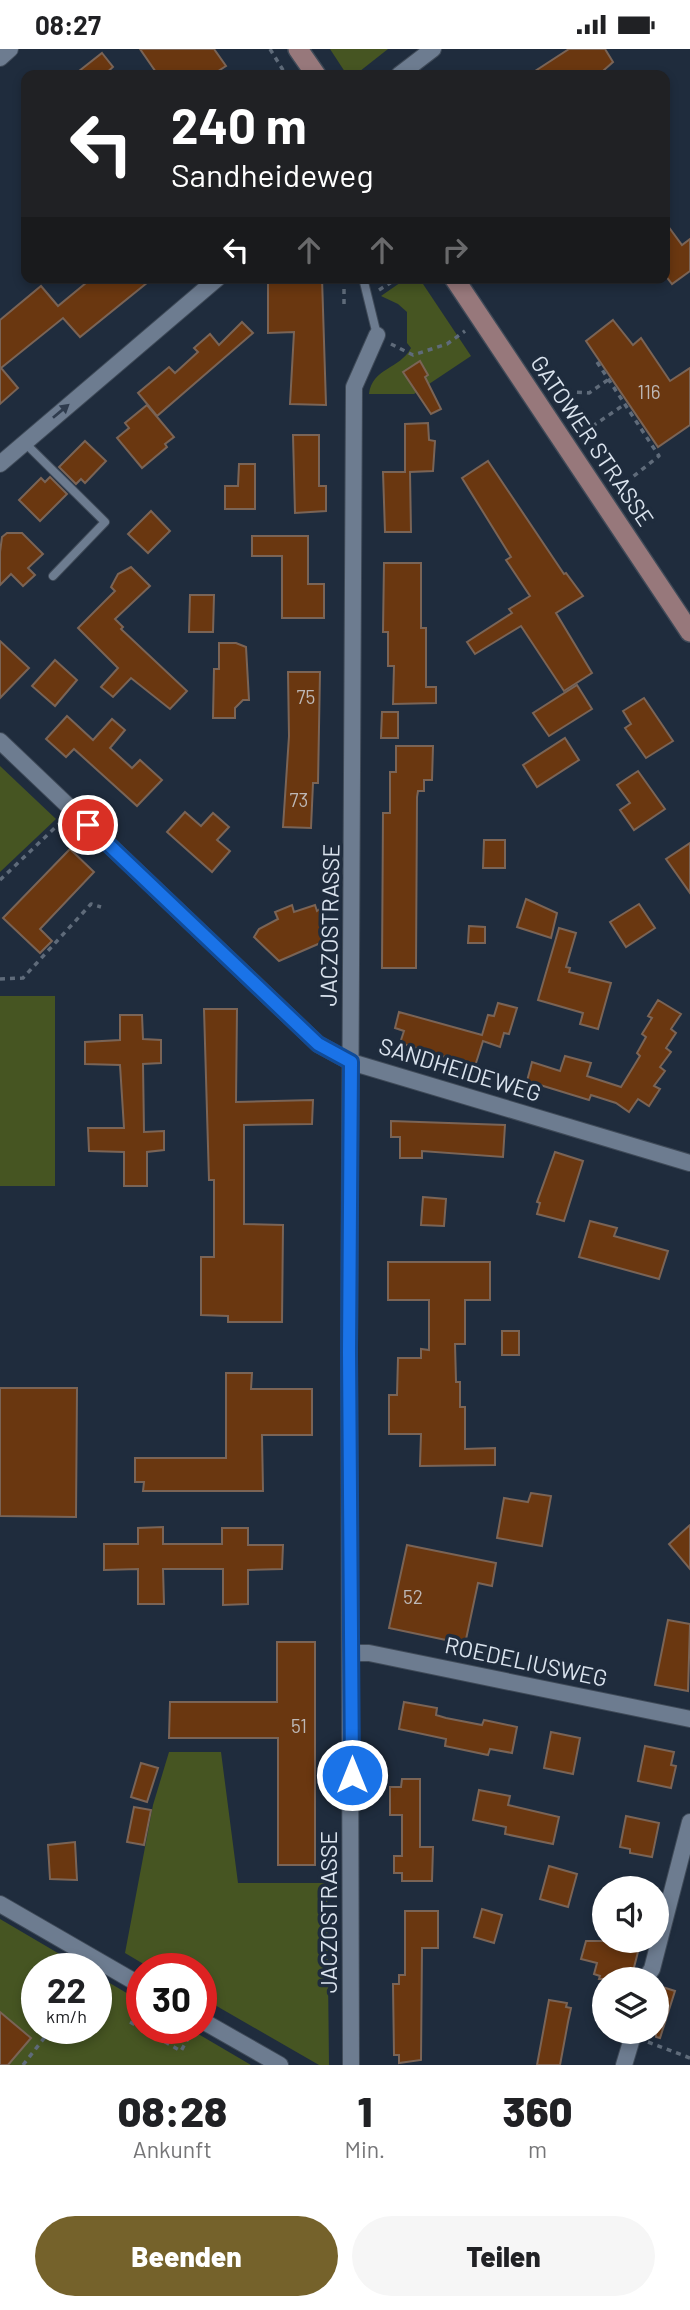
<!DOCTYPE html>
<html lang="de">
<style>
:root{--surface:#fff;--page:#f6f6f6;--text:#202124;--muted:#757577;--accent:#75622b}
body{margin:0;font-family:Barlow,sans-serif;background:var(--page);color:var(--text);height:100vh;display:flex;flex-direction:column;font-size:26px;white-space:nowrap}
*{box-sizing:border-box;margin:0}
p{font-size:23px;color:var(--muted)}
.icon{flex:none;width:38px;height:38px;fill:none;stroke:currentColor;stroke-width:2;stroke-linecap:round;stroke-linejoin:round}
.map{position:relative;height:2016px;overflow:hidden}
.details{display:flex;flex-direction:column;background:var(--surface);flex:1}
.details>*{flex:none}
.hud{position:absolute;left:21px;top:21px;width:649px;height:214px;border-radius:14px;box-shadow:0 4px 10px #0003;background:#202124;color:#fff;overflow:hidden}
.controls{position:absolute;left:592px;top:1827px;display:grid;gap:14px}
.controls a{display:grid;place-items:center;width:77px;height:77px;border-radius:50%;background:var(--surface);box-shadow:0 4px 10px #0003;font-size:35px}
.speed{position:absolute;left:21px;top:1904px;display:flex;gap:14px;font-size:35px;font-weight:700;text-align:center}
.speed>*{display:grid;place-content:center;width:91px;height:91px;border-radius:50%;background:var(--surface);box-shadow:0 4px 10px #0003;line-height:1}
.speed small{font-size:18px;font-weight:400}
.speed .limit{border:10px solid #d22;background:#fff;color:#111}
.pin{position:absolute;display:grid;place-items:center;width:60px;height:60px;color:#fff;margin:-30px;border:4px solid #fff;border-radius:50%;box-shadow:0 2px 7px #0007}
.me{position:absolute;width:77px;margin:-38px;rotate:0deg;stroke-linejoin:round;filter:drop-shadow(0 0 5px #0008)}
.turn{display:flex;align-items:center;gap:24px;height:147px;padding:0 35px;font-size:32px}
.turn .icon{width:91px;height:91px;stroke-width:2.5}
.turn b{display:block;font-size:49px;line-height:60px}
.lanes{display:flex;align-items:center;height:66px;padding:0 35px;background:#0003;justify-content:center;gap:35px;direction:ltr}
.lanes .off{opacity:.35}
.eta{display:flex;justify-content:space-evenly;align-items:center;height:119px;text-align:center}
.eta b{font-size:42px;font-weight:800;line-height:49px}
.button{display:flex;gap:14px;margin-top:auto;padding:14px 35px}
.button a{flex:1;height:80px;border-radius:42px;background:var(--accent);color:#fff;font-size:28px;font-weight:800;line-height:80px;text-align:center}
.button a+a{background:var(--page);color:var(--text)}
.status{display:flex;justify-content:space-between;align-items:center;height:49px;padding:0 35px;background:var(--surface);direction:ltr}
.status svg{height:19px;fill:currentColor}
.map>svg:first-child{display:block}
.green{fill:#465522}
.building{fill:#6a3710;stroke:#7a6456;stroke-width:2}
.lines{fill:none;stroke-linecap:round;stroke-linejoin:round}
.service-casing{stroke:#3f4a58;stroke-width:10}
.minor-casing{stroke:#3f4a58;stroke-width:18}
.secondary-casing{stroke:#3f4a58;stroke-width:22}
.path{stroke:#5f6b7a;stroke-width:3.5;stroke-dasharray:5 5;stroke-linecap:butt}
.service{stroke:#6d7c90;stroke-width:8}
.minor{stroke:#6d7c90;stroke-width:16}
.secondary{stroke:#97787b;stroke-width:19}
.oneway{fill:#2f3c4e}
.route-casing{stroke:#114b97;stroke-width:18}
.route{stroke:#1a73e8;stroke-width:12}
.labels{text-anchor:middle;stroke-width:7;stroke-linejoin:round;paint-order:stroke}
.number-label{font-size:19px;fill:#beb8b6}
.street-label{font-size:23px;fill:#dae3ee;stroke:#1f2c3d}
</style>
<div class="status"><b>08:27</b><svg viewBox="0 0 49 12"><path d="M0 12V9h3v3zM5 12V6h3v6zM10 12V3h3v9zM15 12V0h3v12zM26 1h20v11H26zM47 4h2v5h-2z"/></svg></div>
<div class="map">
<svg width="690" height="2016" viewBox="0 0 690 2016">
<rect width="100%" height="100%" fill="#1f2c3d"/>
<g class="green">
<path d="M330 0H388L355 26H347Z"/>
<path d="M407 229H419L471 307 414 345H369C372 319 400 320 411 299L407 294V263L398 255 381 247Z"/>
<path d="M0 717 56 770 0 823Z"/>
<rect x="0" y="947" width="55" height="190"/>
<path d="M169 1703H221L238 1834H327L329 2016H319L201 1948V1920H152L125 1904 153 1756Z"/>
<path d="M0 1870 85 1920H37V1979H96V1926L142 1953V1979H188L251 2016H0Z"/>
</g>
<g class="building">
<path d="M140 0H214L226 17 212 26H158Z"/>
<path d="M569 0H605L613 13 603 22 593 26H529Z"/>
<path d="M102 4 113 18 104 26H74Z"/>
<path d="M665 173 682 196 690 190V222L672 235 665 226Z"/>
<path d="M92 229H153L80 288 63 269 1 319 18 339 0 355V271L41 237 58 257Z"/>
<path d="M268 229H322L326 356 290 355 294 283 268 284Z"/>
<path d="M613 271 633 296 641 289 670 332 690 319V376L658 398 586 292Z"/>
<path d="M242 273 253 284 157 367 138 344 169 318 175 324 198 303 194 299 210 285 219 296Z"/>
<path d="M420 312 428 326 425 328 441 360 431 365 403 323Z"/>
<path d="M147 356 174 388 165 395 167 398 142 419 117 389 129 379 125 374Z"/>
<path d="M428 374 429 391 435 392 433 422 410 423 411 483H385L383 423H405V375Z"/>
<path d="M293 386H319V437H326V462L295 464Z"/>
<path d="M85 392 106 412 85 434 81 430 76 435 59 418Z"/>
<path d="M488 412 564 525 566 524 583 547 556 564 592 624 564 642 521 577 475 605 467 593 512 564 509 560 530 547 506 511 511 508 462 429Z"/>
<path d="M239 415H255V460H225V437H238Z"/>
<path d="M50 428 67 445 40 472 19 451 41 429 45 433Z"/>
<path d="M151 462 170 482 148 504 128 485Z"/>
<path d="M7 484H22L43 505 28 519 35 526 23 537 11 525 0 536V503L2 488Z"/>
<path d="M252 487H308V535H324V569H282V507H252Z"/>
<path d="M384 514H421V579H426V638H436V654L393 655 394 617H388V583H383Z"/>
<path d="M131 518 150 537 115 570 123 578 121 580 187 642 170 660 131 629 113 648 101 638 118 619 78 579 115 542 111 538 118 525Z"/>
<path d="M190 546H214L213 583H189Z"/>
<path d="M0 592 29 619 0 649Z"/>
<path d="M219 594H236L246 598 249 651H243L235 659V669H213L214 620H219Z"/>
<path d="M55 611 77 631 55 657 32 637Z"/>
<path d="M288 623H320L318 734H313L311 779 283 778 289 687Z"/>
<path d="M577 636 592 660 549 687 533 664Z"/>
<path d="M644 649 673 692 646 709 625 679 631 675 623 662Z"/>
<path d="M382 663H398V689H381Z"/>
<path d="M67 667 93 691 112 670 125 681 110 699 132 719 140 711 162 731 137 757 74 700 66 708 46 690Z"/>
<path d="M565 689 579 711 537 738 523 716Z"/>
<path d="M396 697H433L432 731H424V742H418L417 748 416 919H382L383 764H390V723H396Z"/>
<path d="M638 722 665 760 634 781 620 761 630 754 617 736Z"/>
<path d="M185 763 201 777 213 764 229 778 217 791 230 802 212 823 167 783Z"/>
<path d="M484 791H505V819H483Z"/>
<path d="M690 794V844L666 810Z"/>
<path d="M70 800 94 823 40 880 52 892 40 904 3 869Z"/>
<path d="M526 850 557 864 551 889 517 878Z"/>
<path d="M639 855 655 879 626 898 610 873Z"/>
<path d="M292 856 294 863 315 856 317 862 324 857 325 892 279 912 254 888 259 880 278 870 275 863Z"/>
<path d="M469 877 485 878V894H468Z"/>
<path d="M559 879 576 884 566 918 570 919 569 923 611 934 598 980 580 975 583 964 538 951Z"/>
<path d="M658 951 681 965 671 980 676 984 666 999 671 1003 660 1018 665 1022 654 1037 660 1040 649 1057 638 1050 629 1063 616 1054 591 1046 589 1051 527 1032 532 1013 560 1022 565 1007 591 1014 587 1027 621 1038 640 1007 637 1004 646 988 642 985 652 969 648 967Z"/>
<path d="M498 954 517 959 509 985 504 984 500 998 483 992 475 1017 400 994 404 982 395 979 399 963 482 986 488 966 494 967Z"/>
<path d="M204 960H237L236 1053 313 1051 312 1075 244 1076V1175L283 1176 282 1273H228V1267L201 1266V1208H214V1131H209Z"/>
<path d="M120 966H142L143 990 161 991V1014L143 1015 144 1083 164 1082V1101L147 1103V1137H124V1103L89 1102 88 1079H124L120 1016 85 1015V993L120 991Z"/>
<path d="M391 1072 505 1076 503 1108 422 1102V1109H400V1088H391Z"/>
<path d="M555 1103 583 1112 564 1172 537 1165 540 1154 537 1153Z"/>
<path d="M423 1148 446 1150 444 1177 421 1176Z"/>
<path d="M590 1172 617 1179 614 1187 668 1202 659 1230 579 1208Z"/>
<path d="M388 1213H490V1251H465V1295H455L456 1333H460V1358H465V1400L495 1399V1416L420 1417 421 1385H389V1346H397L398 1309H421V1300L429 1301V1251H388Z"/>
<rect x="502" y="1282" width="17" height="24"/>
<path d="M226 1324H252L251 1340H312V1386H262L263 1442H143L144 1433H135V1409H226Z"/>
<path d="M0 1339H77L76 1468 0 1467Z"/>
<path d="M531 1444 551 1447 542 1497 497 1489 504 1449 528 1453Z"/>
<path d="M690 1476V1520L669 1495Z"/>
<path d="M163 1478V1495H222V1479H248V1496H283L282 1520 248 1521V1555L223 1556V1520H163L164 1555H138V1520L104 1521V1495H138V1479Z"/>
<path d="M407 1496 496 1514 492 1537 478 1534 465 1595 389 1579Z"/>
<path d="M668 1571 690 1575 688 1642 655 1636Z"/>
<path d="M277 1593H315V1816H278V1689H169L170 1653H277Z"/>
<path d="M404 1653 437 1659 436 1666 446 1669 482 1676 484 1671 517 1678 512 1704 490 1700 488 1706 445 1697 446 1690 399 1680Z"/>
<path d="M551 1683 580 1689 573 1725 544 1719Z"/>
<path d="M645 1697 674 1703 671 1716 676 1717 671 1739 638 1732Z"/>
<path d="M141 1714 158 1719 147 1753 131 1748Z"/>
<path d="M402 1730H420V1798H433L432 1832H402V1824H394V1807H402V1766H390V1738H401Z"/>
<path d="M479 1741 510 1747 508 1756 559 1768 553 1795 505 1785 506 1778 473 1771Z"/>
<path d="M134 1758 151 1761 144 1796 127 1793Z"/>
<path d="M626 1767 659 1774 652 1808 630 1804V1800L620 1798Z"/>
<path d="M75 1793 77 1831 50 1830 48 1796Z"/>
<path d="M549 1817 577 1825 568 1858 540 1850Z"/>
<path d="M482 1860 502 1866 494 1894 474 1888Z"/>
<path d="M405 1862H438V1899H422L421 2011 399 2014V2006H394L393 1935H399V1926H405Z"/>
<path d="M586 1892H627L626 1896 639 1899 631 1930H599L600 1927 594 1925 597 1914 581 1910Z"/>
<path d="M656 1936 675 1942 660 1989 656 1988Z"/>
<path d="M549 1951 567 1954 566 1958 571 1959 568 1973 560 2016H537Z"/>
<path d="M0 1963 31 1989 8 2016H0Z"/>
</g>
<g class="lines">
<g class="service-casing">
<g id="service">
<path d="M363 229 377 286"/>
<path d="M24 393 105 473 53 527"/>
</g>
</g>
<g class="minor-casing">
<g id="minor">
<path d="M0 9 10 0"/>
<path d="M399 26 433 0"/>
<path d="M0 415 218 229"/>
<path d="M0 692 318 995 351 1013 690 1114"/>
<path d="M352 1604H369L690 1670"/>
<path d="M0 1855 142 1937"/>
<path d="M645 1930 652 1920 690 1773"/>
<path d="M201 1971 280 2016"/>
<path d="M351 2016 349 1303 354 338 377 286"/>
<path d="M624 2016 634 1983"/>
</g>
</g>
<g class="secondary-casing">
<g id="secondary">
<path d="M298 0 316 26"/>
<path d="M454 229 690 583"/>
</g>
</g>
<g class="path">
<path d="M270 0 286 26"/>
<path d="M379 241 398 229"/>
<path d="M344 255V229"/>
<path d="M391 295 413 306 447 295 465 282"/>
<path d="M597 313 659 407 620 438"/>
<path d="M557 342 589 344 609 330"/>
<path d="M584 383 625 355"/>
<path d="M0 831 61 773"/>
<path d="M0 930 23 929 91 855 101 858"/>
<path d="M324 1864H333"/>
<path d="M130 1973 181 2002 191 1984"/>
<path d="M648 1993 690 2009"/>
<path d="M23 2016 52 1979"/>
</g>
<use href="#service" class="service"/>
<use href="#minor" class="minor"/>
<use href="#secondary" class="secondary"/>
</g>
<defs><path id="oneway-solid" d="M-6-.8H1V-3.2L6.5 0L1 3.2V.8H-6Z" transform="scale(1.75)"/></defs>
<use class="oneway" href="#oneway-solid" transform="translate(61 362) rotate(-40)"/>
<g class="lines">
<g class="route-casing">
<path id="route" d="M88 776 318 995 351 1013 349 1303 352 1726"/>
</g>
<use href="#route" class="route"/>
</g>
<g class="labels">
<g class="number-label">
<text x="649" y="350">116</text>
<text x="306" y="655">75</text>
<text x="299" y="758">73</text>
<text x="413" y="1555">52</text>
<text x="299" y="1684">51</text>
</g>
<g class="street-label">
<text transform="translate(592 392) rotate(56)" y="8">GATOWER STRASSE</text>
<text transform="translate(330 876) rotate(-89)" y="8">JACZOSTRASSE</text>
<text transform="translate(460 1021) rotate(17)" y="8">SANDHEIDEWEG</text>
<text transform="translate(526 1613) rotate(12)" y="8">ROEDELIUSWEG</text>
<text transform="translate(329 1863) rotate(-90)" y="8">JACZOSTRASSE</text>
</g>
</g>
</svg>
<div class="controls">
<a><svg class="icon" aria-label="sound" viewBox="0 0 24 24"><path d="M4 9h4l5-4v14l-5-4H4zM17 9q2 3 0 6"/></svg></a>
<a><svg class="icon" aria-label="layers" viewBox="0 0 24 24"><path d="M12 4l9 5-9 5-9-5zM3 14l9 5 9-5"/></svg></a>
</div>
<div class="speed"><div>22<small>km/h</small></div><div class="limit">30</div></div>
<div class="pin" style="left:88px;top:776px;background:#d93025"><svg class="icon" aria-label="arrive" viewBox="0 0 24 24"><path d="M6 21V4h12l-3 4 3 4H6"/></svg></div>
<svg class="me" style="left:352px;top:1726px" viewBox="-20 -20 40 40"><circle r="17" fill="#1a73e8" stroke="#fff" stroke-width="3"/><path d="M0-11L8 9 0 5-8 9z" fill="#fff"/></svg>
<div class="hud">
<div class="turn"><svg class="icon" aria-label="left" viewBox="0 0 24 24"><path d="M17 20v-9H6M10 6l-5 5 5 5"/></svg><div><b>240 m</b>Sandheideweg</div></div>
<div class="lanes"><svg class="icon" aria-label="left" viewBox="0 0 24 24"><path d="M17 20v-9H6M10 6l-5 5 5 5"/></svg><svg class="icon off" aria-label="ahead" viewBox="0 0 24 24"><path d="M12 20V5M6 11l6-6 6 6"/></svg><svg class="icon off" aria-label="ahead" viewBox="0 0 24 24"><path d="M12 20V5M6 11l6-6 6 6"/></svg><svg class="icon off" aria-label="right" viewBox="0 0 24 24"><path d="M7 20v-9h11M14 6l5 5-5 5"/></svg></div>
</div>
</div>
<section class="details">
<div class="eta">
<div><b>08:28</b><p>Ankunft</p></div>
<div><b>1</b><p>Min.</p></div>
<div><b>360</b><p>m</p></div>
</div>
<div class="button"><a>Beenden</a><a>Teilen</a></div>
</section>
